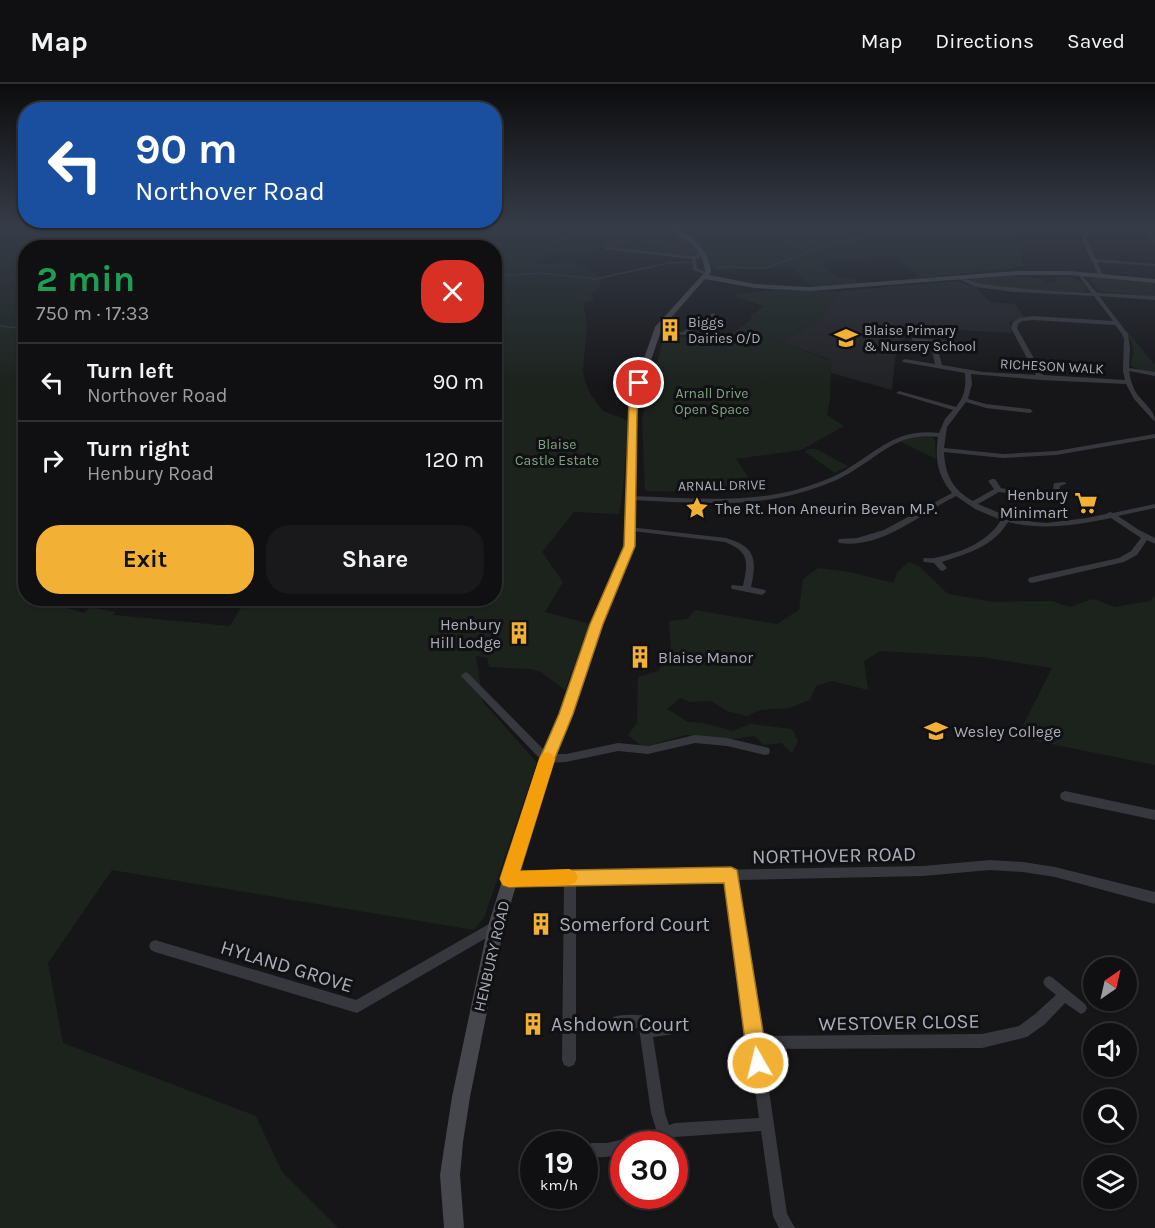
<!DOCTYPE html>
<meta charset="utf-8">
<style>
:root{--surface:#101012;--page:#19191b;--text:#f1f3f6;--muted:#9c9d9f;--line:#303032;--accent:#f2b134}
body{margin:0;font-family:Karla,sans-serif;background:var(--page);color:var(--text);height:100vh;display:flex;flex-direction:column;font-size:22px;white-space:nowrap}
*{box-sizing:border-box;margin:0}
p{font-size:20px;color:var(--muted)}
.icon{flex:none;width:33px;height:33px;fill:none;stroke:currentColor;stroke-width:2;stroke-linecap:round;stroke-linejoin:round}
.map{position:relative;flex:1;overflow:hidden}
.details{position:absolute;left:18px;top:156px;width:484px;height:366px;display:flex;flex-direction:column;background:var(--surface);border-radius:24px;box-shadow:0 2px 4px #0004,0 0 0 2px var(--line)}
.details>*{flex:none}
.top-card{position:absolute;left:18px;top:18px;width:484px;height:126px;border-radius:24px;box-shadow:0 2px 4px #0004,0 0 0 2px var(--line);background:#1a4fa0;color:#fff;overflow:hidden}
.needle{width:39px;rotate:34deg}
.buttons{position:absolute;left:1083px;top:873px;display:grid;gap:12px}
.buttons a{display:grid;place-items:center;width:54px;height:54px;border-radius:50%;background:var(--surface);box-shadow:0 2px 4px #0004,0 0 0 2px var(--line);font-size:30px}
.speed{position:absolute;left:520px;top:1047px;display:flex;gap:12px;font-size:30px;font-weight:700;text-align:center}
.speed>*{display:grid;place-content:center;width:78px;height:78px;border-radius:50%;background:var(--surface);box-shadow:0 2px 4px #0004,0 0 0 2px var(--line);line-height:1}
.speed small{font-size:15px;font-weight:400}
.speed .limit{border:9px solid #d22;background:#fff;color:#111}
.pin{position:absolute;display:grid;place-items:center;width:51px;height:51px;color:#fff;margin:-26px;border:3px solid #fff;border-radius:50%;box-shadow:0 2px 6px #0007}
.me{position:absolute;width:66px;margin:-33px;rotate:352deg;stroke-linejoin:round;filter:drop-shadow(0 0 4px #0008)}
.turn{display:flex;align-items:center;gap:21px;height:126px;padding:0 18px;font-size:27px}
.turn .icon{width:78px;height:78px;stroke-width:2.5}
.turn b{display:block;font-size:42px;line-height:51px}
.round{display:grid;place-items:center;flex:none;width:63px;height:63px;border-radius:24px;background:var(--page)}
.overview{display:flex;align-items:center;justify-content:space-between;height:102px;padding:0 18px}
h1{font-size:36px;font-weight:700;line-height:45px;color:#1e9e55}
.button{display:flex;gap:12px;margin-top:auto;padding:12px 18px}
.button a{flex:1;height:69px;border-radius:24px;background:var(--accent);color:#111;font-size:24px;font-weight:700;line-height:69px;text-align:center}
.button a+a{background:var(--page);color:var(--text)}
ul{padding:0;list-style:none}
li{display:flex;align-items:center;gap:18px;height:78px;padding:0 18px;border-top:2px solid var(--line)}
li div{flex:1}
li b{display:block;font-size:22px}
li em{font-style:normal}
header{display:flex;align-items:center;gap:36px;box-sizing:border-box;height:84px;padding:0 30px;background:var(--surface);border-bottom:2px solid var(--line)}
header strong{font-size:28px}
nav{display:flex;gap:33px;margin-inline-start:auto;font-size:21px}
.map>svg:first-child{display:block}
.built{fill:#222225}
.green{fill:#1c231d;fill-rule:evenodd}
.lines{fill:none;stroke-linecap:round;stroke-linejoin:round}
.stream{stroke:#2c353c;stroke-width:1.5}
.street{fill:#37383d;fill-rule:evenodd}
.secondary{fill:#45474d;fill-rule:evenodd}
.route{fill:#f2b134;stroke:#9d7322;stroke-width:1.5}
.slow{fill:#f59e0b}
.labels{text-anchor:middle;stroke-width:6;stroke-linejoin:round;paint-order:stroke}
.far-poi-label{font-size:14px;fill:#a8adb8;stroke:#111113;text-anchor:start}
.far-street-label{font-size:14px;fill:#a8adb8;stroke:#111113}
.far-park-label{font-size:14px;fill:#7fa381;stroke:#111113}
.poi-label{font-size:16px;fill:#a8adb8;stroke:#111113;text-anchor:start}
.street-label{font-size:16px;fill:#a8adb8;stroke:#111113}
.near-street-label{font-size:20px;fill:#a8adb8;stroke:#111113}
.near-poi-label{font-size:20px;fill:#a8adb8;stroke:#111113;text-anchor:start}
</style>
<header>
<strong>Map</strong>
<nav><a>Map</a><a>Directions</a><a>Saved</a></nav>
</header>
<div class="map">
<svg width="1155" height="1144" viewBox="0 0 1155 1144">
<rect width="100%" height="100%" fill="#161618"/>
<g class="built">
<path d="M604 144H664L682 153 697 168 689 171 598 162 597 151Z"/>
<path d="M757 144H874L800 167Z"/>
<path d="M956 197 975 203 990 218 1015 220 1024 233 1009 238 1012 249 925 244 905 249 895 274 892 306 831 289V276L782 258 819 236 841 207Z"/>
</g>
<g class="green">
<path d="M0 144H548L543 148 568 153 581 145 597 148 610 145 606 149 608 156 603 162 600 160 603 153 597 151 600 154 598 162 600 166 588 170 576 169 577 171H552L558 159 548 173 539 175 536 180 576 178 602 194 598 207 591 210 594 216 583 219 587 241 583 286 585 298 591 311 603 327 629 337C625 369 625 399 619 430L574 428 542 468 563 498 545 528 590 540 565 606 541 588 532 585 489 583 487 574 476 572 483 618 537 679 484 834 474 846 112 786 48 879 63 959 256 1032 282 1088 338 1144H0ZM26 164H495V514L246 515 230 542 113 531 115 528 90 523 98 515 84 529 38 515 26 514Z"/>
<path d="M672 144H756L799 167 874 144H1017L1023 183 921 194 894 172 825 178 823 181 837 193 854 194 859 200 812 203 793 184 715 186 702 165Z"/>
<path d="M636 156 663 162 673 167 668 169 620 163 630 157Z"/>
<path d="M1013 191 1042 195 1045 198H1057L1055 195C1071 190 1077 193 1088 206L1084 208C1047 207 1004 210 969 197L975 194Z"/>
<path d="M1096 194 1155 199V214L1099 207 1089 195Z"/>
<path d="M770 206 841 207 819 236 782 258 831 277 830 315 827 331 844 342 801 366 736 375 759 409 645 407 642 334 664 253 726 254 752 235 750 233 764 222 733 212C746 207 756 209 770 206Z"/>
<path d="M1126 246 1155 281V288L1139 286 1131 281 1134 264Z"/>
<path d="M931 351 935 356 936 375 901 358 911 352Z"/>
<path d="M809 365H816L848 382 835 389 805 368Z"/>
<path d="M909 478 919 482 948 510 993 518 1052 517 1070 523 1093 515 1115 523 1150 517 1155 510V681L1017 653 1052 584 981 573 880 567 864 577 868 606 832 597 816 602 810 616 789 624 760 626 747 632 727 627 711 617 691 618 680 614 667 625 688 638 703 639 733 647 750 640 792 645 798 657 792 669 781 659 763 661 755 652 723 656 686 651 643 663 628 651 637 639 638 593 658 587 671 565 669 537 687 535 695 526 777 540 799 526 803 495 818 484 850 488 893 499 898 487Z"/>
</g>
<g class="lines">
<g class="stream">
<path d="M717 183 766 184 841 156H856L885 144"/>
<path d="M495 192 541 189 595 195 669 179 690 178"/>
<path d="M0 242 26 245"/>
</g>
<g class="street">
<path d="M576 144H581L574 151H570V149Z"/>
<path d="M1089 144H1094L1087 150 1086 155 1096 175 1155 180V182L1097 178 1103 192 1099 193 1092 177 1090 176 1091 175C1085 162 1077 155 1089 144Z"/>
<path d="M1143 144H1147L1155 156V160Z"/>
<path d="M606 163 693 172 700 168H704V170L696 175 697 184 709 190 707 191 693 186 692 175 604 165V164Z"/>
<path d="M1080 189 1097 209 1155 212V216L1099 212 1128 250 1130 264 1129 284 1155 288V292L1129 287C1130 294 1132 301 1135 307 1141 317 1155 326 1155 337L1153 336 1134 315 1126 300 1041 296 971 290 972 300 968 315 986 320 1030 325 1033 327 1030 329 986 324 966 318 947 343 944 364 1003 370 1056 367 1155 350V354L1056 371 1003 374 944 368C945 391 953 406 973 417L994 405 988 397 992 395H995L1001 404C1018 408 1035 410 1053 406L1054 399 1065 398 1066 400 1060 402 1059 409 1034 413 999 408 978 420 1009 433 1034 438 1046 439 1087 434 1106 430 1110 428 1113 429 1155 420V424L1118 432 1139 446 1155 454V460L1147 456 1137 471 1124 478 1032 499 1029 498 1028 496 1029 494 1032 493 1119 474 1131 467 1141 454 1111 434C1076 441 1043 447 1008 438 993 463 968 469 942 478L947 484 943 487 940 486 934 479 924 478 923 476 924 474C929 474 934 475 938 473 962 468 988 458 1001 436L975 425 956 412C920 430 882 465 839 459L838 457 839 455 857 454 884 446 952 409C937 391 935 375 938 353 897 348 880 372 848 390 832 399 814 405 796 410 744 424 686 418 632 416L628 414 632 412C685 414 740 419 792 407 810 402 828 396 844 387 878 367 896 344 939 349L945 335 953 326 896 309 899 307 956 323C965 312 966 303 965 289L903 278 902 277 905 275 935 280 930 258 914 257 912 256V254L965 258 966 259 963 261 936 259 942 281 983 288 1036 291 1011 244 1013 238 1019 234 1033 232 1113 237 1094 212 1014 208 976 203 959 195V193C967 194 974 199 982 200 1018 205 1055 207 1091 209L1078 190ZM1033 236 1115 241 1122 250 1124 255 1123 287 1125 296 1043 291 1017 244 1018 240 1022 237Z"/>
<path d="M713 229 715 230V232L685 251 657 249 654 247 657 245 682 248Z"/>
<path d="M629 443 726 454C756 463 757 475 751 503L765 506 766 508 762 511 732 505 731 503 732 501 743 502C748 478 750 468 725 458L632 447H629Z"/>
<path d="M466 588 469 590 548 670H566L618 659 648 662 695 651 727 654 765 663 769 664 770 667 769 670 765 671 727 662 695 659 648 670 618 667 566 678 547 679 543 678 463 594 461 592 463 590Z"/>
<path d="M1065 707 1155 726V736L1065 717 1061 715 1060 712 1061 709Z"/>
<path d="M990 776 1023 778 1055 783 1155 808V820L1055 793 1023 788 990 786 923 792 737 796 761 952 982 950 1019 942 1035 930 1056 911 1045 902 1043 898 1045 894 1049 892 1053 894 1085 920 1087 924 1085 928 1081 930 1065 919 1045 940 1027 953 982 964 763 965 787 1130 795 1144H779L773 1132 761 1047 675 1053 650 1060H624V1069C612 1072 599 1076 587 1071L585 1066 587 1061 592 1059H607L624 1055 656 1045 651 1029 639 944H618L613 943 612 938 613 933C623 930 639 930 649 933L651 940 668 939 673 940 674 945 673 950 668 951 653 953 665 1029 669 1041 675 1039 759 1034 726 796 576 799V976L574 981 569 983 564 981 562 976 564 799 509 800 505 799 503 795 505 791 509 790 923 782Z"/>
<path d="M496 836 500 838 502 842 500 846 357 929 155 868 151 866 149 862 151 858 155 856 356 916Z"/>
</g>
<path class="secondary" d="M667 144C689 144 710 167 711 188L709 191 755 200 810 203 1017 187H1069L1155 195V199L1069 191H1017L810 207 755 204 705 195 662 244 637 317 634 462 603 540 572 630 554 674 504 842 470 1013 463 1058 460 1091 464 1144H444L440 1091 445 1058 452 1013 488 842 540 674 560 630 591 540 624 462 629 317 655 243 705 188C704 164 684 155 667 144Z"/>
</g>
<linearGradient id="sky" x2="0" y2="1"><stop stop-color="#0c0c0d"/><stop offset="0.47" stop-color="#363c48"/><stop offset="1" stop-color="#363c48" stop-opacity="0"/></linearGradient>
<rect width="1155" height="304" fill="url(#sky)"/>
<path class="route" d="M639 296 644 299 638 317 637 331 635 462 603 540 573 630 555 674 520 787 731 783 737 786 768 979 765 986 758 989 751 986 748 979 724 799 509 803 503 801 500 795 540 674 559 630 590 540 624 462 629 317 635 299Z"/>
<path class="slow" d="M547 668 552 670 555 675 520 787 569 785 575 788 578 793 575 799 569 801 509 803 503 801 500 795 539 675 542 670Z"/>
<defs>
<g id="building-bare" transform="scale(1.8)"><path d="M-4-6H4V6H1V3H-1V6H-4ZM-2.5-4.3h1.7v1.8h-1.7ZM.8-4.3h1.7v1.8H.8ZM-2.5-1h1.7V.8h-1.7ZM.8-1h1.7V.8H.8Z" fill="#f2b134" stroke="#111113" stroke-width="2.5" paint-order="stroke"/></g>
<g id="school-bare" transform="scale(1.8)"><path d="M0-5L7-2L0 1L-7-2ZM-4 1L0 2.5L4 1V4Q0 6-4 4Z" fill="#f2b134" stroke="#111113" stroke-width="2.5" paint-order="stroke"/></g>
<g id="supermarket-bare" transform="scale(1.8)"><path d="M-6-5.5h2.5l.6 2H6L4.5 2H-2.5L-4.4-4H-6ZM-1.5 3.2a1.3 1.3 0 1 0 .1 0ZM3 3.2a1.3 1.3 0 1 0 .1 0Z" fill="#f2b134" stroke="#111113" stroke-width="2.5" paint-order="stroke"/></g>
<g id="sight-bare" transform="scale(1.8)"><path d="M0-6L1.8-2.2L6-1.7L2.9 1.2L3.7 5.4L0 3.3L-3.7 5.4L-2.9 1.2L-6-1.7L-1.8-2.2Z" fill="#f2b134" stroke="#111113" stroke-width="2.5" paint-order="stroke"/></g>
<g id="university-bare" transform="scale(1.8)"><path d="M0-5L7-2L0 1L-7-2ZM-4 1L0 2.5L4 1V4Q0 6-4 4Z" fill="#f2b134" stroke="#111113" stroke-width="2.5" paint-order="stroke"/></g>
</defs>
<g fill-rule="evenodd">
<use href="#building-bare" x="670" y="246"/>
<use href="#school-bare" x="846" y="254"/>
<use href="#supermarket-bare" x="1086" y="419"/>
<use href="#sight-bare" x="697" y="424"/>
<use href="#building-bare" x="519" y="549"/>
<use href="#building-bare" x="640" y="573"/>
<use href="#university-bare" x="936" y="647"/>
<use href="#building-bare" x="541" y="840"/>
<use href="#building-bare" x="533" y="940"/>
</g>
<g class="labels">
<g class="far-poi-label">
<text x="688" y="243">Biggs<tspan x="688" dy="16">Dairies O/D</tspan></text>
<text x="864" y="251">Blaise Primary<tspan x="864" dy="16">&amp; Nursery School</tspan></text>
</g>
<g class="far-street-label">
<text transform="translate(1052 282) rotate(3)" y="5">RICHESON WALK</text>
<text transform="translate(722 401) rotate(-1)" y="5">ARNALL DRIVE</text>
</g>
<g class="far-park-label">
<text x="712" y="314">Arnall Drive<tspan x="712" dy="16">Open Space</tspan></text>
<text x="557" y="365">Blaise<tspan x="557" dy="16">Castle Estate</tspan></text>
</g>
<g class="poi-label">
<text x="1068" y="416" text-anchor="end">Henbury<tspan x="1068" dy="18">Minimart</tspan></text>
<text x="715" y="430">The Rt. Hon Aneurin Bevan M.P.</text>
<text x="501" y="546" text-anchor="end">Henbury<tspan x="501" dy="18">Hill Lodge</tspan></text>
<text x="658" y="579">Blaise Manor</text>
<text x="954" y="653">Wesley College</text>
</g>
<g class="street-label">
<text transform="translate(491 872) rotate(-77)" y="6">HENBURY ROAD</text>
</g>
<g class="near-street-label">
<text transform="translate(834 771) rotate(-1)" y="7">NORTHOVER ROAD</text>
<text transform="translate(287 882) rotate(17)" y="7">HYLAND GROVE</text>
<text transform="translate(899 938) rotate(-1)" y="7">WESTOVER CLOSE</text>
</g>
<g class="near-poi-label">
<text x="559" y="847">Somerford Court</text>
<text x="551" y="947">Ashdown Court</text>
</g>
</g>
</svg>
<div class="buttons">
<a><svg class="needle" viewBox="-14 -14 28 28"><path d="M0-13l5 13h-10z" fill="#e53935"/><path d="M0 13l5-13h-10z" fill="#9c9d9f"/></svg></a>
<a><svg class="icon" aria-label="sound" viewBox="0 0 24 24"><path d="M4 9h4l5-4v14l-5-4H4zM17 9q2 3 0 6"/></svg></a>
<a><svg class="icon" aria-label="search" viewBox="0 0 24 24"><circle cx="10" cy="10" r="6"/><path d="M15 15l6 6"/></svg></a>
<a><svg class="icon" aria-label="layers" viewBox="0 0 24 24"><path d="M12 4l9 5-9 5-9-5zM3 14l9 5 9-5"/></svg></a>
</div>
<div class="speed"><div>19<small>km/h</small></div><div class="limit">30</div></div>
<div class="pin" style="left:639px;top:299px;background:#d93025"><svg class="icon" aria-label="arrive" viewBox="0 0 24 24"><path d="M6 21V4h12l-3 4 3 4H6"/></svg></div>
<svg class="me" style="left:758px;top:979px" viewBox="-20 -20 40 40"><circle r="17" fill="#f2b134" stroke="#fff" stroke-width="3"/><path d="M0-11L8 9 0 5-8 9z" fill="#fff"/></svg>
<div class="top-card">
<div class="turn"><svg class="icon" aria-label="left" viewBox="0 0 24 24"><path d="M17 20v-9H6M10 6l-5 5 5 5"/></svg><div><b>90 m</b>Northover Road</div></div>
</div>
<section class="details">
<div class="overview"><div><h1>2 min</h1><p>750 m · 17:33</p></div><a class="round" style="background:#d93025;color:#fff"><svg class="icon" aria-label="close" viewBox="0 0 24 24"><path d="M6 6l12 12M18 6L6 18"/></svg></a></div>
<ul>
<li><svg class="icon" aria-label="left" viewBox="0 0 24 24"><path d="M17 20v-9H6M10 6l-5 5 5 5"/></svg><div><b>Turn left</b><p>Northover Road</p></div><em>90 m</em></li>
<li><svg class="icon" aria-label="right" viewBox="0 0 24 24"><path d="M7 20v-9h11M14 6l5 5-5 5"/></svg><div><b>Turn right</b><p>Henbury Road</p></div><em>120 m</em></li>
</ul>
<div class="button"><a>Exit</a><a>Share</a></div>
</section>
</div>
